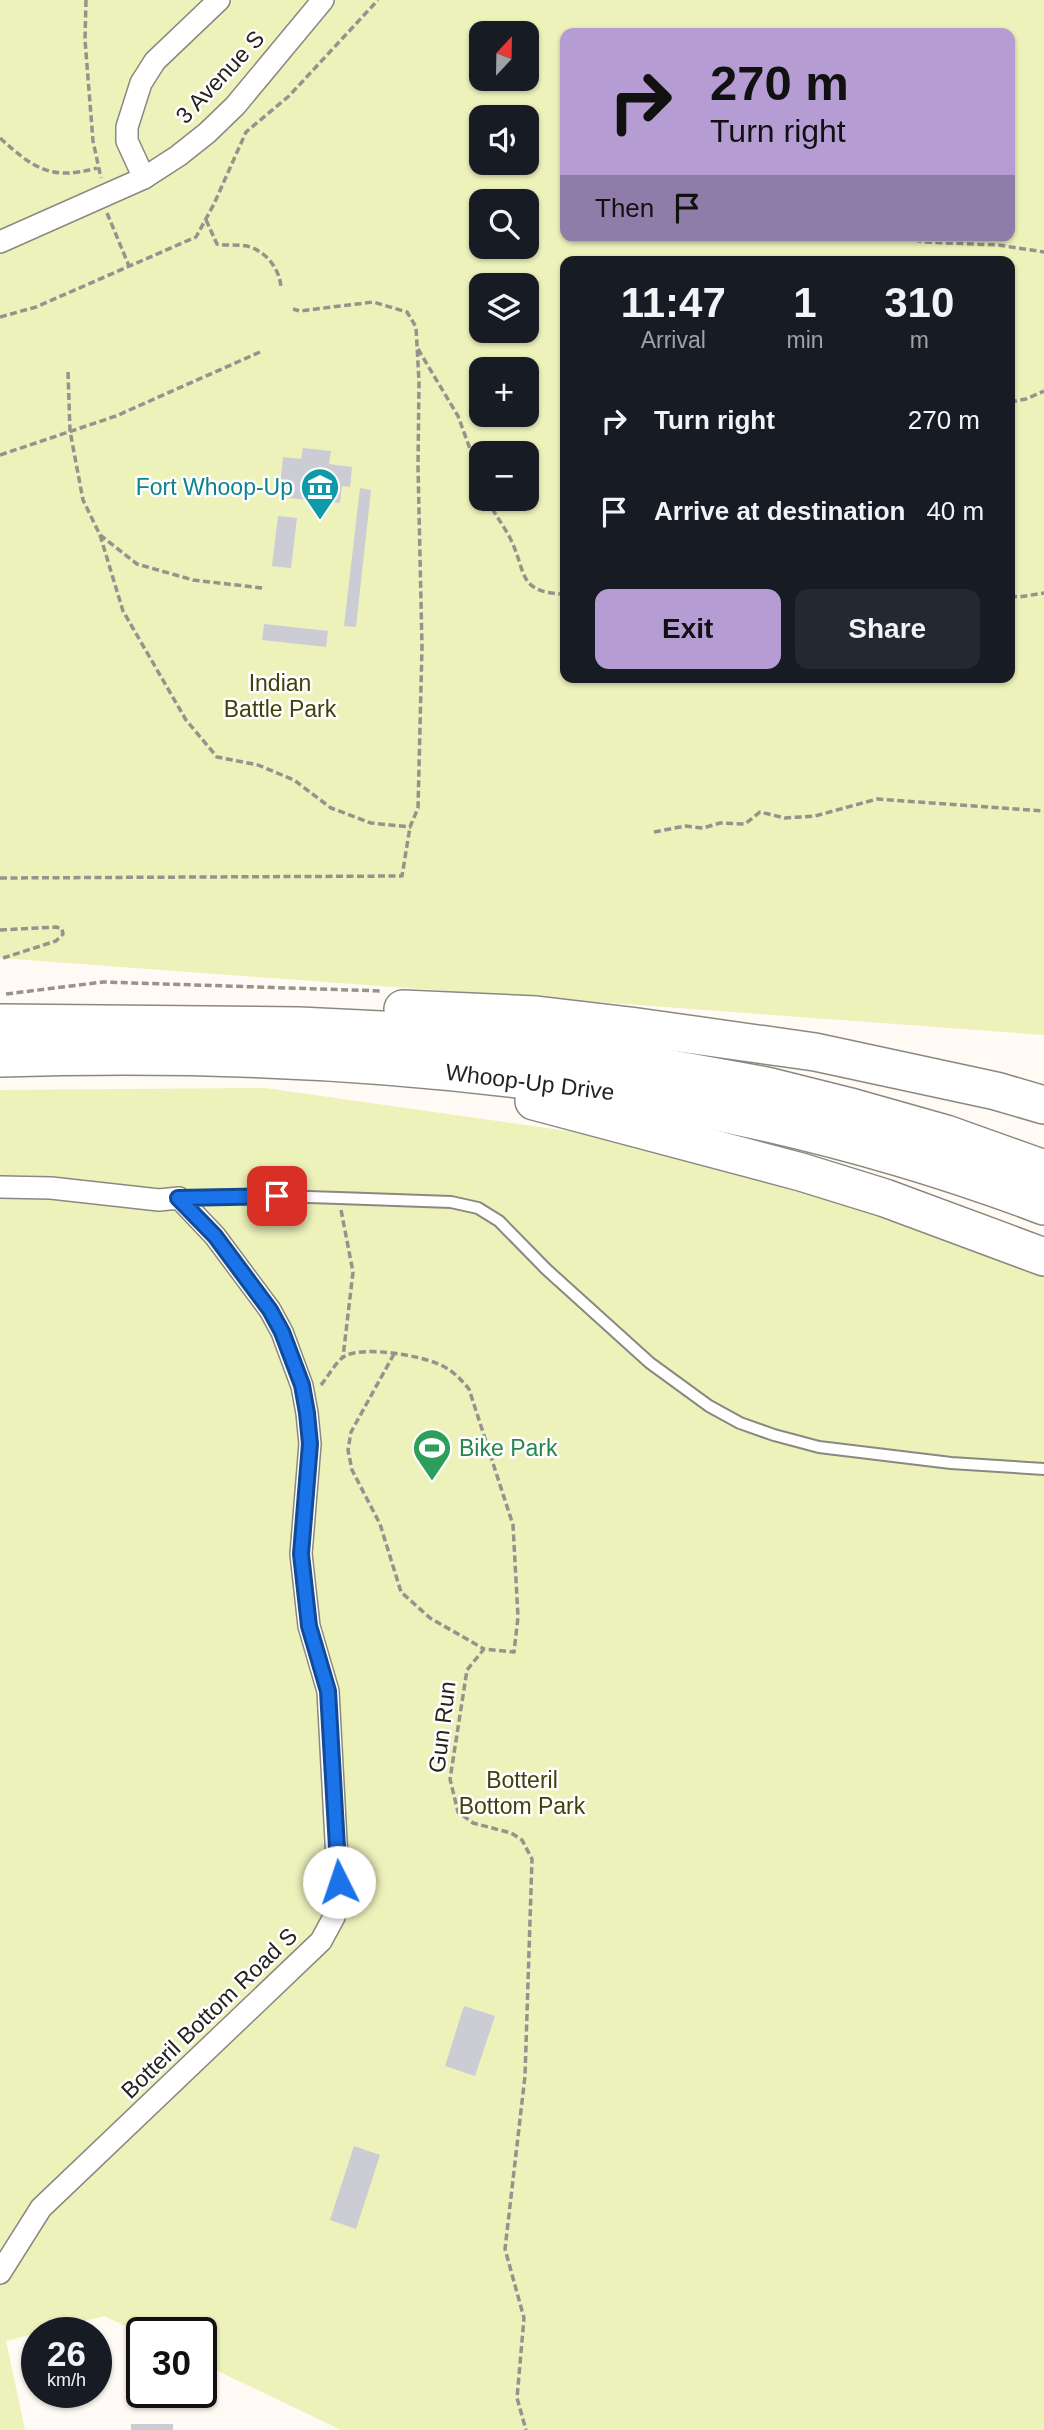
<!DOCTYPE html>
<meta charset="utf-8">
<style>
:root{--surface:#171b24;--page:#242831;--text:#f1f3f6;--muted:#9ea1a6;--accent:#b59cd3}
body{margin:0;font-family:Helvetica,sans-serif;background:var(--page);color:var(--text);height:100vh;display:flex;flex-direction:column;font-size:26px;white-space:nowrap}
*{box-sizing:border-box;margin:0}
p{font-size:23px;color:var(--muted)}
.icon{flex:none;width:38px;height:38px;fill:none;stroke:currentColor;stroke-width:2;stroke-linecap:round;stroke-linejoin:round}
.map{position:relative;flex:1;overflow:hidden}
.drawer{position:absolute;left:560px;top:256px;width:455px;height:427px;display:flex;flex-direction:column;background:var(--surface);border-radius:14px;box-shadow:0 2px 5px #0004}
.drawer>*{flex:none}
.guide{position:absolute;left:560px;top:28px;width:455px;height:214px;border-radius:14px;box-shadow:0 2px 5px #0004;background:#b59cd3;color:#111;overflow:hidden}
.needle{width:46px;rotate:22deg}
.tools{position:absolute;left:469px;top:21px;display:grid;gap:14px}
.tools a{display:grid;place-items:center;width:70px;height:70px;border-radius:14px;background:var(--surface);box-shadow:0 2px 5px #0004;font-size:35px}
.speed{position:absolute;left:21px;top:2317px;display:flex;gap:14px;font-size:35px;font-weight:700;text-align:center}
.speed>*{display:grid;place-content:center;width:91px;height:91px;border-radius:50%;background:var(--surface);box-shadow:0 2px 5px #0004;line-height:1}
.speed small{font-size:18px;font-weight:400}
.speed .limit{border:4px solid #111;border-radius:10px;background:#fff;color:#111}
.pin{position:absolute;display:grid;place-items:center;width:60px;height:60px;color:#fff;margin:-30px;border-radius:14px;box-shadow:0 4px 10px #0006}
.me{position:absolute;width:77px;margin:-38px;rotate:356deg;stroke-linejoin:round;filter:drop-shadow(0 0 5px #0008)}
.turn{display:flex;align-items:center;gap:24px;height:147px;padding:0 35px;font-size:32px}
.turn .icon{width:91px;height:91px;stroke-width:2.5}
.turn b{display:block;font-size:49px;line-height:60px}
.then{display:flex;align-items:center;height:66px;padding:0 35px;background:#0003;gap:14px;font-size:26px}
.eta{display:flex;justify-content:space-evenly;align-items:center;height:119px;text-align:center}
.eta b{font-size:42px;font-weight:800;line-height:49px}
.primary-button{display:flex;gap:14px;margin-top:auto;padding:14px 35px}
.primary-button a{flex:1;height:80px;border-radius:14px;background:var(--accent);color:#111;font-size:28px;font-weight:800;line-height:80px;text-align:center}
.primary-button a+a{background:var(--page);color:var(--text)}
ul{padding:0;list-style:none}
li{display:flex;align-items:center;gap:21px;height:91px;padding:0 35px}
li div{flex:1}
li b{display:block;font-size:26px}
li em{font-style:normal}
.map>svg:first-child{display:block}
.green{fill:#edf1ba;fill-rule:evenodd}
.building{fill:#ccccd5}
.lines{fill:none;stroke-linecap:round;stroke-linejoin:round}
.service-casing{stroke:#8b8880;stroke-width:14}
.minor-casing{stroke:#8b8880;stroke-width:24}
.motorway-casing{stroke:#8b8880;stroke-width:40}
.path{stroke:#96938e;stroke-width:3.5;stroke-dasharray:7 3.5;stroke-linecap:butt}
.service{stroke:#fff;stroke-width:10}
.minor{stroke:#fff;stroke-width:21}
.motorway{stroke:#fff;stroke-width:37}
.route-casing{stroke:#114b97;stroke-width:18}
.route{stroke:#1a73e8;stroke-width:12}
.labels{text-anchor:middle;stroke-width:5;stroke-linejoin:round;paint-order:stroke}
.street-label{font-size:23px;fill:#252320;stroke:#fff}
.culture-label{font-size:23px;fill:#0d838f;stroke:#fff;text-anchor:end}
.park-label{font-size:23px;fill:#41420b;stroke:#fff}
.leisure-label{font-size:23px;fill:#27864d;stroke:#fff;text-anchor:start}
</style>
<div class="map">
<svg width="1044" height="2430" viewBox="0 0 1044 2430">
<rect width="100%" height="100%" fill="#fffbf4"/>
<g class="green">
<path d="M0 0H1044V1035L0 958ZM481 33H527V79H481ZM565 33H1010V236H565ZM481 117H527V163H481ZM481 201H527V247H481ZM565 261H1010V677H565ZM481 285H527V331H481ZM481 369H527V415H481ZM481 453H527V499H481Z"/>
<path d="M265 1088 610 1137 946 1219 1044 1270V2430H341L201 2363V2333L142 2334 104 2316 6 2341 25 2430H0V1090Z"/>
</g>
<g class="building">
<path d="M303 448 331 451 329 464 352 467 350 487 342 486 340 503 279 497 283 457 301 459Z"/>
<path d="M360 488 371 490 356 627 344 626Z"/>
<path d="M278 516 297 518 291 568 272 566Z"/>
<path d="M264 624 328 631 326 647 262 640Z"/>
<path d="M464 2006 495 2016 475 2076 445 2066Z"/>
<path d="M354 2146 380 2155 356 2229 330 2220Z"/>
<rect x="131" y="2424" width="42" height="6"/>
</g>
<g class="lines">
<g class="service-casing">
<path id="service" d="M181 1198 277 1196 339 1198 451 1202 478 1208 499 1221 546 1269 650 1363 709 1406 740 1423 774 1435 819 1447 951 1463 1044 1469"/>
</g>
<g class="minor-casing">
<g id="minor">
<path d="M144 178 127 141V127L141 83 155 61 219 0"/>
<path d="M0 242 144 178 178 156 207 133 235 106 323 0"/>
<path d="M0 1187 51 1188 159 1200 179 1198 215 1236 270 1310 282 1332 302 1386 307 1413 310 1444 301 1554 309 1626 328 1691 339 1897 334 1917 321 1941 41 2208 0 2273"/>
</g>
</g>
<g class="motorway-casing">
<g id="motorway">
<path d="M403 1009 536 1015 630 1026 815 1052 996 1091 1044 1105"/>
<path d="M0 1023 299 1026 402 1031 588 1054 766 1086 854 1108 946 1134 1044 1169"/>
<path d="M0 1058C352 1047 713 1080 1044 1206"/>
<path d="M534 1101 801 1172 885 1198 1044 1257"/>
</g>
</g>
<g class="path">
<path d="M86 0 85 40 93 141 101 178"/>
<path d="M0 138C33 168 51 181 97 168"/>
<path d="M107 213 129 266"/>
<path d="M206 220 217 244C227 246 237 244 247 246 266 251 280 269 281 288"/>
<path d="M894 236 924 242 998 245 1044 252"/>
<path d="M0 317 36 307 196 237 214 204 246 132 289 96 378 0"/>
<path d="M418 349 458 416 481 479"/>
<path d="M68 372 70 431 83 500 100 535 137 564 193 580 262 588"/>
<path d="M1010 402 1026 399 1044 391"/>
<path d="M0 455 116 416 260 352"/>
<path d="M488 499C493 513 503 524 510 538 527 571 516 593 565 594"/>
<path d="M100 535 123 611 186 720 217 757 258 765 294 780 331 808 371 823 410 827 418 808 422 647 418 466 419 382 416 327 407 312 373 302 300 311 293 309"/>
<path d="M1010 596 1019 597 1044 593"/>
<path d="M654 832 685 826 703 828 720 823 745 824 760 812 785 818 815 816 877 799 1044 811"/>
<path d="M0 878 402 876 410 827"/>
<path d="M0 930 56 927 62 929 63 934 56 941 0 959"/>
<path d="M6 994 103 982 382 991"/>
<path d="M341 1210 353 1272 343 1357"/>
<path d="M394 1354 351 1432 348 1450 352 1470 380 1524 401 1592 430 1618 484 1649"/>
<path d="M321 1385C328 1377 336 1361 345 1356 364 1346 416 1355 436 1363 450 1368 460 1378 469 1389L513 1525 518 1617 514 1652 484 1649 467 1670 450 1779 458 1812 473 1823 511 1833 522 1840 532 1859 525 2076 505 2249 524 2318 517 2398 526 2430"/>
</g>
<use href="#service" class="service"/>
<use href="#minor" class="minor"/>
<use href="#motorway" class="motorway"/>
</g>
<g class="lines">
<g class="route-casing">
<path id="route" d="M277 1196 178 1198 215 1236 270 1310 282 1332 302 1385 307 1413 310 1444 301 1554 309 1626 328 1691 339 1882"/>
</g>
<use href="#route" class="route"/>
</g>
<defs>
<g id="museum-pin" transform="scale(2.0125)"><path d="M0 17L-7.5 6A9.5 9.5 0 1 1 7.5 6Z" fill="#0f9aa8" stroke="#fff"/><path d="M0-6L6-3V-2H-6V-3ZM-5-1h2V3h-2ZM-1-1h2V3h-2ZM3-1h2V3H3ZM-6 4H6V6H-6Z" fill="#fff"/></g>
<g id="stadium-pin" transform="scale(2.0125)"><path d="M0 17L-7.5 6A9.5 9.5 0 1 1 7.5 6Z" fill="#2e9e5b" stroke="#fff"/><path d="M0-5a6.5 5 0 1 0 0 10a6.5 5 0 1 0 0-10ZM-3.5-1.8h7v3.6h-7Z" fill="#fff"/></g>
</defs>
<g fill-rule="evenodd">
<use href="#museum-pin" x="320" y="487"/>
<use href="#stadium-pin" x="432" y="1448"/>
</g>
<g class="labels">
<g class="street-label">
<text transform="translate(220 77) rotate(-47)" y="8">3 Avenue S</text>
<text transform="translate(530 1082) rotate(7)" y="8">Whoop-Up Drive</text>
<text transform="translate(442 1727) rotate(-83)" y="8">Gun Run</text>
<text transform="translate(209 2013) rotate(-44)" y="8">Botteril Bottom Road S</text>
</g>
<g class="culture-label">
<text x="293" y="495">Fort Whoop-Up</text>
</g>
<g class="park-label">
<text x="280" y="691">Indian<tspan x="280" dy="26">Battle Park</tspan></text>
<text x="522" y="1788">Botteril<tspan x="522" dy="26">Bottom Park</tspan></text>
</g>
<g class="leisure-label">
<text x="459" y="1456">Bike Park</text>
</g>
</g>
</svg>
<div class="tools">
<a><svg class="needle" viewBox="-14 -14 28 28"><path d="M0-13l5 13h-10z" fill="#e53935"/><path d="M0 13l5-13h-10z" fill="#9ea1a6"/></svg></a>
<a><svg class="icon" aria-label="sound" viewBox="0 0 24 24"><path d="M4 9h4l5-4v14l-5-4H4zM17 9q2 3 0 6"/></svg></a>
<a><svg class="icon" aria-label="search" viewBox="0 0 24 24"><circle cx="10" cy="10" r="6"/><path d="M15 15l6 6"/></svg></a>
<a><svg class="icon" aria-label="layers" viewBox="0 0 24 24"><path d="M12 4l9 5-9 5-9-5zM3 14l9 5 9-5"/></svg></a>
<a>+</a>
<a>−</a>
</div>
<div class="speed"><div>26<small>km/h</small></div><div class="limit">30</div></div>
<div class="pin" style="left:277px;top:1196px;background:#d93025"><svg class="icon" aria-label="arrive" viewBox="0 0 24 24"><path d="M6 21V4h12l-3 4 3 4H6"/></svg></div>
<svg class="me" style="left:339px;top:1882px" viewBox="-20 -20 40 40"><circle r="19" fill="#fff"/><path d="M0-13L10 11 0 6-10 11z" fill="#1a73e8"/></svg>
<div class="guide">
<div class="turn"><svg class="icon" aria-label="right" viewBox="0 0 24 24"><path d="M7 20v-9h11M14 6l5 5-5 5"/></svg><div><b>270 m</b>Turn right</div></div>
<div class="then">Then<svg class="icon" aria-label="arrive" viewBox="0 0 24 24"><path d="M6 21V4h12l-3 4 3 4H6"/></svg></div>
</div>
<section class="drawer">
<div class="eta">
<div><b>11:47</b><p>Arrival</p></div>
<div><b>1</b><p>min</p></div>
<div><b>310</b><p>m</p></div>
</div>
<ul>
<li><svg class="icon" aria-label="right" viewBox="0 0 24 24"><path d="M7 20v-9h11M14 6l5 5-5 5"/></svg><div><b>Turn right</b></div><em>270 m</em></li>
<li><svg class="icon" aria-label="arrive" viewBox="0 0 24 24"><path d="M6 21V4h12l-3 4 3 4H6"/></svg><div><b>Arrive at destination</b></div><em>40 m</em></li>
</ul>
<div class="primary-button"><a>Exit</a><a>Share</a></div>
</section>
</div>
